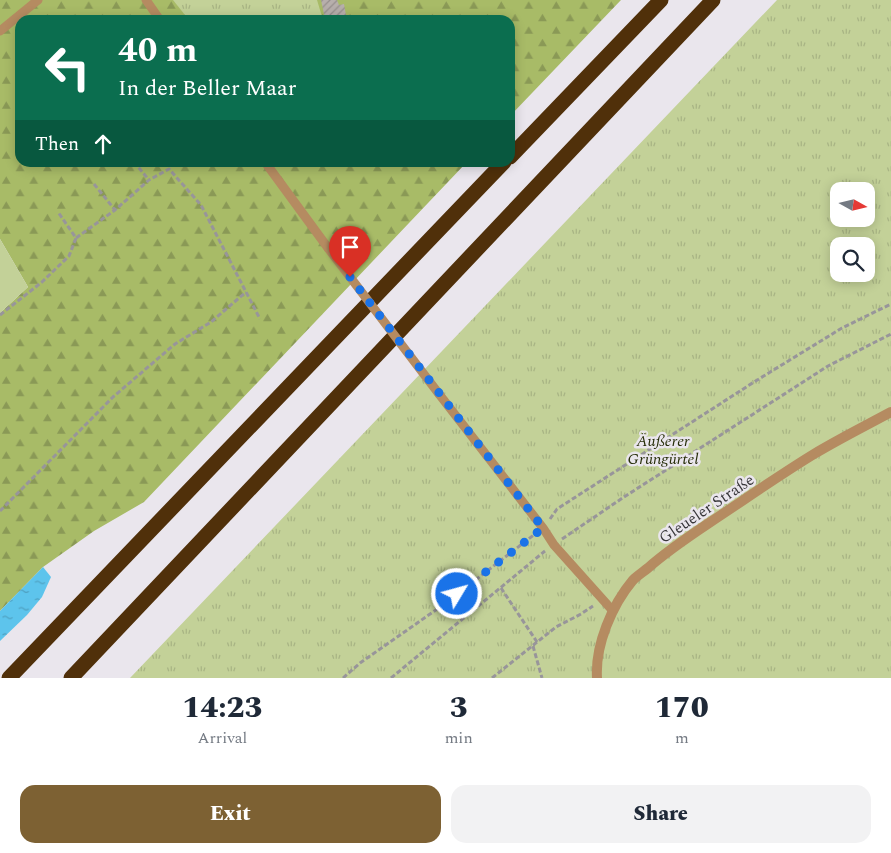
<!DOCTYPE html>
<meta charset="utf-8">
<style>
:root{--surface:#fff;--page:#f2f2f3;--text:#1f2937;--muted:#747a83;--accent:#7d6133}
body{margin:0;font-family:Spectral,serif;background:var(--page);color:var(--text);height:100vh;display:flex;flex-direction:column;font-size:19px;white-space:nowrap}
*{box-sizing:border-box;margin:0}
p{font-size:16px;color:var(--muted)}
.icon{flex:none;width:28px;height:28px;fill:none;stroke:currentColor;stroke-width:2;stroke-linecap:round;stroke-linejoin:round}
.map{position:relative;height:678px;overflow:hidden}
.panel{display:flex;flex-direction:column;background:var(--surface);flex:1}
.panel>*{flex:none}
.top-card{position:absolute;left:15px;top:15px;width:500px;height:152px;border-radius:15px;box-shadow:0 2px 12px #0003;background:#0b6e4f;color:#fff;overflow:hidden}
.needle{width:32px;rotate:98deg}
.controls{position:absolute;left:830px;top:182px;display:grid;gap:10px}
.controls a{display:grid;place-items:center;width:45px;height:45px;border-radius:10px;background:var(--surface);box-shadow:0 2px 12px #0003;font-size:25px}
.pin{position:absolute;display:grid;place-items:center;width:42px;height:42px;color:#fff;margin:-51px -21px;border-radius:50% 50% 50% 0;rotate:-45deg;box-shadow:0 0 5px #0007}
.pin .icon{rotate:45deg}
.me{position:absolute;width:55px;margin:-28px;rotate:53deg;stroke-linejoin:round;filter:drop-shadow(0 0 4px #0008)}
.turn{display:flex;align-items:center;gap:18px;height:105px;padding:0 20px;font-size:22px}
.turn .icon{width:65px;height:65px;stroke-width:2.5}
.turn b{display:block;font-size:35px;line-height:42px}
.then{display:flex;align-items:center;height:48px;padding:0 20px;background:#0003;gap:10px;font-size:19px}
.eta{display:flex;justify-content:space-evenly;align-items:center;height:85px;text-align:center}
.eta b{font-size:30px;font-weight:800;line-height:35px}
.button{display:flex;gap:10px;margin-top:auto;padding:10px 20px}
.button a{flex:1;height:58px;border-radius:15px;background:var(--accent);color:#fff;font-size:20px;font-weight:800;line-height:58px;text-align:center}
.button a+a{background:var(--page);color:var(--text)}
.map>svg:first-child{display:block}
.forest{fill:url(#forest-firs)}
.park{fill:url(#park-tufts);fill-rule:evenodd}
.garden{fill:#c3d198}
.water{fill:url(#water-ripples)}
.building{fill:url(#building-hatch)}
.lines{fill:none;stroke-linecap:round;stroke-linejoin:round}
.path{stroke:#98959a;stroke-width:3;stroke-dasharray:5 2.5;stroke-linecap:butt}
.service{stroke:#b58b61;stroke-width:9}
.tertiary{stroke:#b58b61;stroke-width:10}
.motorway{stroke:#50300a;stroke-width:15}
.service-bridge{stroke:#b58b61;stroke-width:9}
.route{stroke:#1a73e8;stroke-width:9;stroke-dasharray:0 16.2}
.labels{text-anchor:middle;stroke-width:5;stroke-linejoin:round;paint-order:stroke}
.park-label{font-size:16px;font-style:italic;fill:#272e09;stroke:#eae6ed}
.street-label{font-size:16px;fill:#373639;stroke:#eae6ed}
</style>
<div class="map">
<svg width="891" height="678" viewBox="0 0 891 678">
<defs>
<pattern id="forest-firs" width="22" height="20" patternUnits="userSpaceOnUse" patternTransform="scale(1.25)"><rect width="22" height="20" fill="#a8bb67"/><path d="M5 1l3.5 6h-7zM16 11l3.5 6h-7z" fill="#8a9956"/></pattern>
<pattern id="park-tufts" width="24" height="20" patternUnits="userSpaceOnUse" patternTransform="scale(1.25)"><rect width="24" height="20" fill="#c3d198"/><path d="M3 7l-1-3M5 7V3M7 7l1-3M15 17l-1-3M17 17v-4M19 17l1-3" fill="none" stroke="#a8b484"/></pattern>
<pattern id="water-ripples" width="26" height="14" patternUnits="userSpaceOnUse" patternTransform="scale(1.25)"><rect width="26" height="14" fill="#5dc4ec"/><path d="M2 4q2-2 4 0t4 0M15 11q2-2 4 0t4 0" fill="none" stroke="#4ea0c0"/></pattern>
<pattern id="building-hatch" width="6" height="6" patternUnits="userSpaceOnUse" patternTransform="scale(1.25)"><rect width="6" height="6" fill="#b7afac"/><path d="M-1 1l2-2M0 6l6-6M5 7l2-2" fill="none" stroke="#968f8d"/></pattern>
</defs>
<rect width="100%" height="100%" fill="#eae6ed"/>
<path class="forest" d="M0 0H621L510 116V20H20V162L466 163 144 502 94 531 43 567 0 611V313L28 287 0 239Z"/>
<g class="park">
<path d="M173 0H317L323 20H189Z"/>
<path d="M777 0H891V678H130ZM839 191H866V219H839ZM839 246H866V274H839Z"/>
</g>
<path class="garden" d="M0 239 28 287 0 313Z"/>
<path class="water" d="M43 567 51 577 42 597 27 615 0 641V611Z"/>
<path class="building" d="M321 0H337L339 5 344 4 346 15 325 19Z"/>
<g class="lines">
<g class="path">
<path d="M134 162 149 180"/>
<path d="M94 184 115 210"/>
<path d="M76 238 115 210 149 180 169 169 201 205 260 319"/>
<path d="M0 315 42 282 69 256 76 238 58 212"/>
<path d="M0 511 113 397 175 344 211 322 246 292"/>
<path d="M550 519 557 509 754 382 842 328 891 304"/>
<path d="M562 539 624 497 828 366 891 334"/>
<path d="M501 588 537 642"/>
<path d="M533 646 542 678"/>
<path d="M343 678 360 663 443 605 535 534"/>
<path d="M391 678 545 551"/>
<path d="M492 678 556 627 581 614 593 606"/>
</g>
<g class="service">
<path d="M146 0 160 20"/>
<path d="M0 31 38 0"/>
<path d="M265 162 328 248"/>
<path d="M439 394 543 528 554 545 613 611"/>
</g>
<path class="tertiary" d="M597 678C595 645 612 605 633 580 637 576 643 572 648 568 667 551 688 537 709 523 744 500 778 476 814 454 839 439 865 426 891 412"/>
<g class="motorway">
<path d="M510 157 661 0"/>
<path d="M9 678 504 162"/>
<path d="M71 678 713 0"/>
</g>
<path class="service-bridge" d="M328 248 439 394"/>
</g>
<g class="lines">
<path class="route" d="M350 277 543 528 457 594"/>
</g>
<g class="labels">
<g class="park-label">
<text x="663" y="446">Äußerer<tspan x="663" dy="18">Grüngürtel</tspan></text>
</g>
<g class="street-label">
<text transform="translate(706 508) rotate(-34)" y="6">Gleueler Straße</text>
</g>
</g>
</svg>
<div class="controls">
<a><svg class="needle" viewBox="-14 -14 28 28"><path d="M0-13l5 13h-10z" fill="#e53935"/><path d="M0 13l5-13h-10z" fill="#747a83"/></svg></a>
<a><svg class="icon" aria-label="search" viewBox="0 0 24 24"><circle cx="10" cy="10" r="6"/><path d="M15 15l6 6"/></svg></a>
</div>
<div class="pin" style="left:350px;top:277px;background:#d93025"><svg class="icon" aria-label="arrive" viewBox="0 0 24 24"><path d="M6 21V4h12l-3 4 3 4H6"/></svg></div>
<svg class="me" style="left:457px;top:594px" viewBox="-20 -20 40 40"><circle r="17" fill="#1a73e8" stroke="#fff" stroke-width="3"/><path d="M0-11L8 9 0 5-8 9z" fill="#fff"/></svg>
<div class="top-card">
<div class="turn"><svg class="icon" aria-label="left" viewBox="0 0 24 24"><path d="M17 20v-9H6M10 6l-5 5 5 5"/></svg><div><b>40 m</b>In der Beller Maar</div></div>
<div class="then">Then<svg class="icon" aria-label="ahead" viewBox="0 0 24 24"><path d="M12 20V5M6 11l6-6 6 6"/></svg></div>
</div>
</div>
<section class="panel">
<div class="eta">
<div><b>14:23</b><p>Arrival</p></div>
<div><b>3</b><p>min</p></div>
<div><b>170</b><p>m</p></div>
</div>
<div class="button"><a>Exit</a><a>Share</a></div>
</section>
